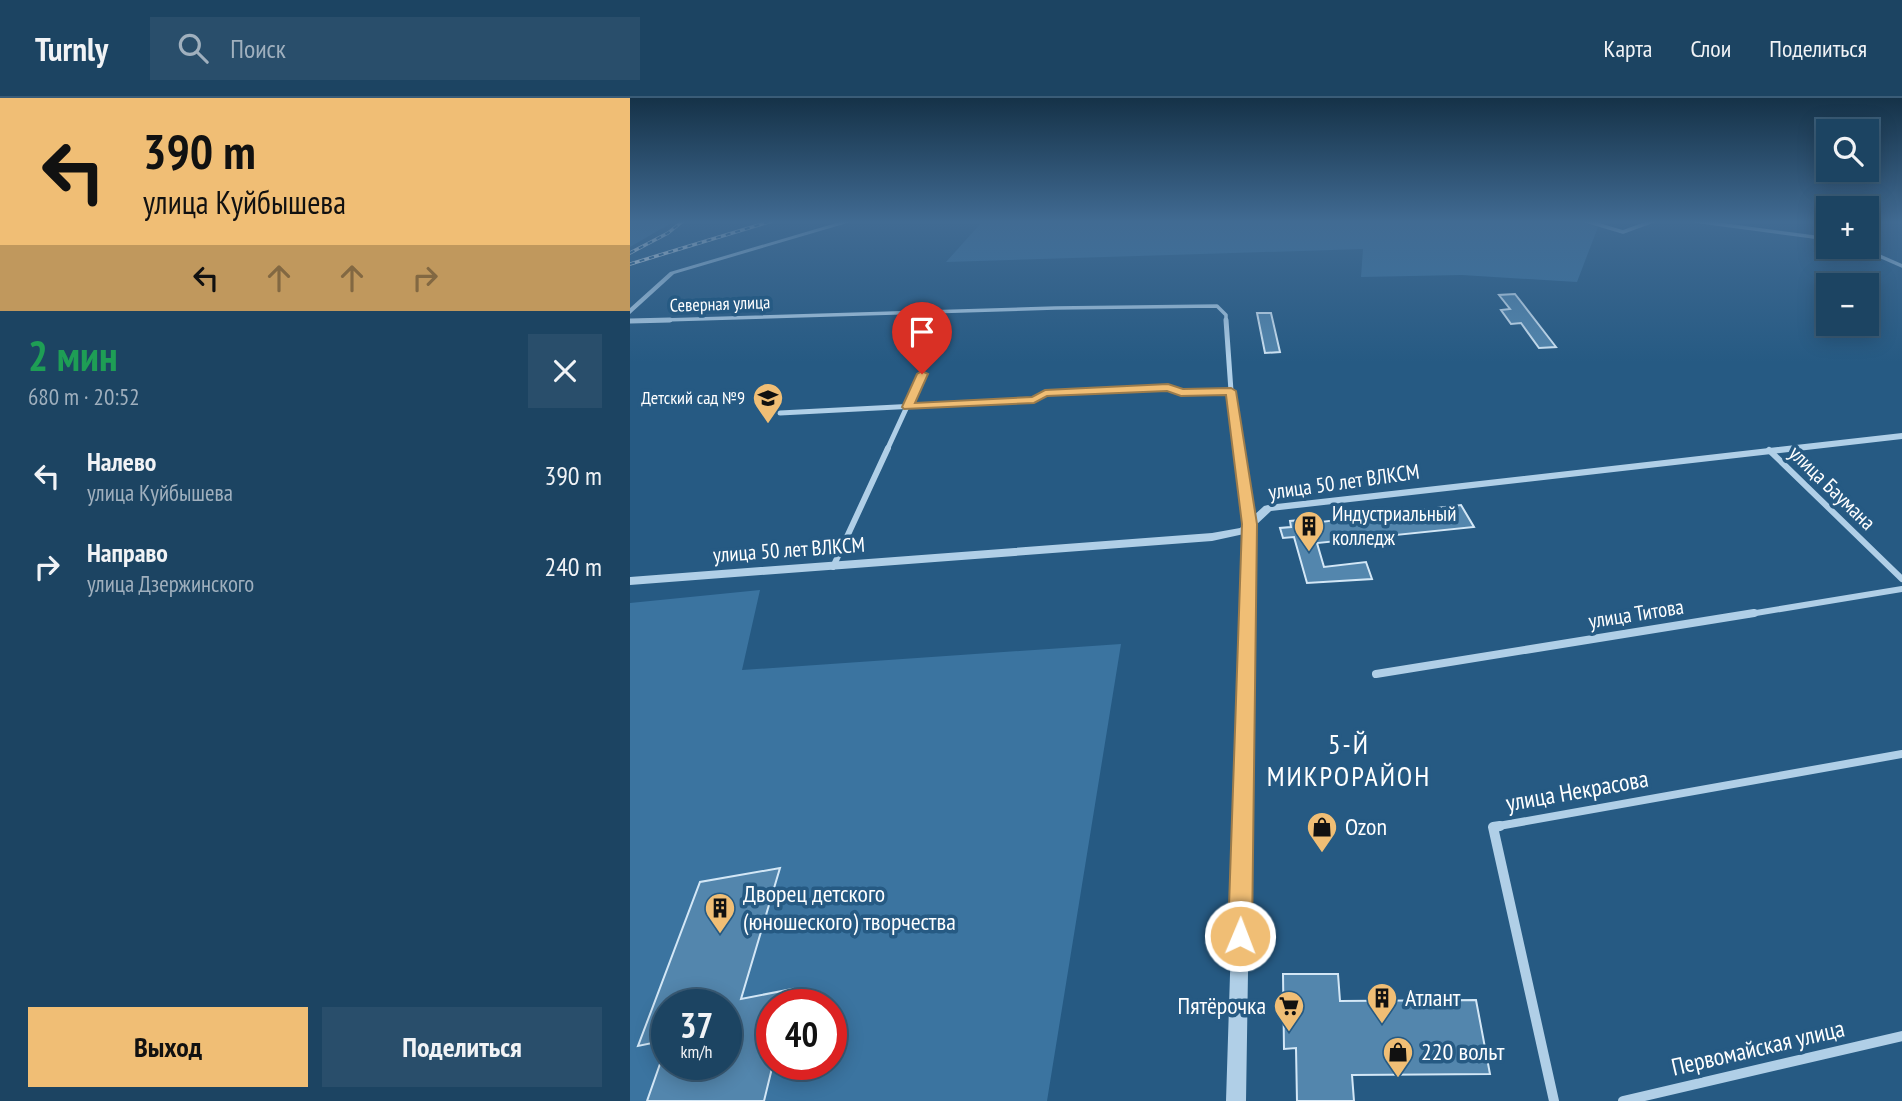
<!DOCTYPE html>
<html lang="ru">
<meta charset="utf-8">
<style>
:root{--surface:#1c4462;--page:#294e6b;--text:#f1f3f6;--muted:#a0b0be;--line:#3a5c77;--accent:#f0be75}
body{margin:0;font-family:"PT Sans Narrow",sans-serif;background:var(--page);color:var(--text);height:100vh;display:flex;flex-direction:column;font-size:26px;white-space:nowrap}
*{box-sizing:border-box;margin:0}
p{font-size:23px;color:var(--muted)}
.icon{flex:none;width:38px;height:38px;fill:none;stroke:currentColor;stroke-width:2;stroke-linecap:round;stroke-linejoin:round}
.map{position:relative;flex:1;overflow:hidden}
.details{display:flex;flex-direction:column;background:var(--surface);width:630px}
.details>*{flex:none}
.top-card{background:#f0be75;color:#111;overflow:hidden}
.fabs{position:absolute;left:1186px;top:21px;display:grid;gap:14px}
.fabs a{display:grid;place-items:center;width:63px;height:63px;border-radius:0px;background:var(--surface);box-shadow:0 4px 18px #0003,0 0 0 2px var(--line);font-size:35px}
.speed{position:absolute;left:21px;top:891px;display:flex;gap:14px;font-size:35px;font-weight:700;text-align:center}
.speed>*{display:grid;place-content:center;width:91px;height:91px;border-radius:50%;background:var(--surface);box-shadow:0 4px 18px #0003,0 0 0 2px var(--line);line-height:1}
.speed small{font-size:18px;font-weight:400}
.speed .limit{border:10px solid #d22;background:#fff;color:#111}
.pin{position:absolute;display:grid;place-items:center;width:60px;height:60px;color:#fff;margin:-72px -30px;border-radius:50% 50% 50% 0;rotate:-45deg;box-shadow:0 0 7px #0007}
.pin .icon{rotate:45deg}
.me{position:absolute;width:77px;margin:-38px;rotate:1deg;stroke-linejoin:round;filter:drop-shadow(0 0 5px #0008)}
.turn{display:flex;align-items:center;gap:24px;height:147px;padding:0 28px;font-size:32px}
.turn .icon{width:91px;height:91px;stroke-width:2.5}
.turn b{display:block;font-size:49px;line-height:60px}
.lanes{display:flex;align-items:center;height:66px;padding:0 28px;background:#0003;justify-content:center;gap:35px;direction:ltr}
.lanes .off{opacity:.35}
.round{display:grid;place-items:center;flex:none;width:74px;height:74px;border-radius:0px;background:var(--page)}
.head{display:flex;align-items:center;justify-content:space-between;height:119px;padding:0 28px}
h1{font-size:42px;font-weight:800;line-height:52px;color:#1e9e55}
.primary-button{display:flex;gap:14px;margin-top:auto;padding:14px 28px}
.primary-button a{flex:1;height:80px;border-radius:0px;background:var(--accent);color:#111;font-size:28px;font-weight:800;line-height:80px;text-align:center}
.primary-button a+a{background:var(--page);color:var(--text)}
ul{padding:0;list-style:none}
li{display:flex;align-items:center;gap:21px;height:91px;padding:0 28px}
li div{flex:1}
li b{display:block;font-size:26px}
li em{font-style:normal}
header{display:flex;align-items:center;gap:42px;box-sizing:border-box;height:98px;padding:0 35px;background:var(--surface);border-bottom:2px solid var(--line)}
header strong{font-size:33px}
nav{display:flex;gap:38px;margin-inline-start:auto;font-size:24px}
.search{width:490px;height:63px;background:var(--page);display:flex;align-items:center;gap:18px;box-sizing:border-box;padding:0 24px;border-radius:0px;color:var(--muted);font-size:26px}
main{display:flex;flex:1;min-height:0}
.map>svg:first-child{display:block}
.green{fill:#3b74a0;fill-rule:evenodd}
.building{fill:#5386ad;stroke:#d3e7f6;stroke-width:2}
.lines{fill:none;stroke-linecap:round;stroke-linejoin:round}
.minor-far4{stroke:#b0cfe7;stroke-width:3.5}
.minor-far3{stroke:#b0cfe7;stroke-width:5}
.minor-far2{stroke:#b0cfe7;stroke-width:6}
.minor-far1{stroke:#b0cfe7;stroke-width:8}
.minor{stroke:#b0cfe7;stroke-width:10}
.tertiary{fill:#b0cfe7;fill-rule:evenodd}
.rail-casing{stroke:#fff;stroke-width:3.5}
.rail{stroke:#265a83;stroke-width:2;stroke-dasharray:5;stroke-linecap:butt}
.route{fill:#f0be75;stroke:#9c7c4c;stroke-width:2}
.labels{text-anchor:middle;stroke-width:7;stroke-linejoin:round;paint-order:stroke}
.far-street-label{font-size:18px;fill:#fff;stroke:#265a83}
.far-poi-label{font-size:18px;fill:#fff;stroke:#265a83;text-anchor:end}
.street-label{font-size:21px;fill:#fff;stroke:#265a83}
.poi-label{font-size:21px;fill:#fff;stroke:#265a83;text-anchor:start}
.near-street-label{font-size:24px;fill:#fff;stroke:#265a83}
.near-poi-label{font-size:24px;fill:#fff;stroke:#265a83;text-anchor:start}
.near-quarter-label{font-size:28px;letter-spacing:2px;fill:#fff;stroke:#265a83}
</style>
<header>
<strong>Turnly</strong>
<div class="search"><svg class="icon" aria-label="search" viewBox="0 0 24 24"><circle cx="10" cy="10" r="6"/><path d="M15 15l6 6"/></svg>Поиск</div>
<nav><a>Карта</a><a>Слои</a><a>Поделиться</a></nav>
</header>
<main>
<section class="details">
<div class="top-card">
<div class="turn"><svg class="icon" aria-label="left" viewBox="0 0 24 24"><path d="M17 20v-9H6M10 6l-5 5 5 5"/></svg><div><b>390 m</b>улица Куйбышева</div></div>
<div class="lanes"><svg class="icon" aria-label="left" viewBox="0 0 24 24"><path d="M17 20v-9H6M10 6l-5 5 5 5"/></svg><svg class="icon off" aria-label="ahead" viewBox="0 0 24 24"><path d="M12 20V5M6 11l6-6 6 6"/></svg><svg class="icon off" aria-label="ahead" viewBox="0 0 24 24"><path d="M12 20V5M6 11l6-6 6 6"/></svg><svg class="icon off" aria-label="right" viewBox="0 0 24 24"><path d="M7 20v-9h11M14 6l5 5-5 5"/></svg></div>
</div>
<div class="head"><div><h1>2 мин</h1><p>680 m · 20:52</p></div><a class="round"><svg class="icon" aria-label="close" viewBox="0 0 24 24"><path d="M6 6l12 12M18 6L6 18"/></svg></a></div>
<ul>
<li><svg class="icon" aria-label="left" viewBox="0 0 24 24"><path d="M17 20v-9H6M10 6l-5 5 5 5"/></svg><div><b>Налево</b><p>улица Куйбышева</p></div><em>390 m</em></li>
<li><svg class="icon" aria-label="right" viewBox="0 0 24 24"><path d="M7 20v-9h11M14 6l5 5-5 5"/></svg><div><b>Направо</b><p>улица Дзержинского</p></div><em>240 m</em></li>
</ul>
<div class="primary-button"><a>Выход</a><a>Поделиться</a></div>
</section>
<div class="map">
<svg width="1272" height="1003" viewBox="0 0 1272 1003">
<rect width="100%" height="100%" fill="#265a83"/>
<g class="green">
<path d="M353 123H946L968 129 947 184 832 177 731 179 733 151 316 164Z"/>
<path d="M0 124H43L0 149Z"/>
<path d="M130 492 112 572 491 546 417 1003H0V505ZM37 906H96V966H37ZM142 906H201V966H142Z"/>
</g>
<g class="building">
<path d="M885 196 926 249 909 250 891 225 881 226 871 212 880 211 869 197Z"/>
<path d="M627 215H641L650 254 635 255Z"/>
<path d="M831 407 844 429 687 445 694 469 736 464 742 481 677 485 664 439 653 440 650 430 661 429 660 423 682 421 683 425Z"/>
<path d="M150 770 111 901 162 891 158 906H142L143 966 134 1003H17L30 966H96V906H37V942L8 948 70 784Z"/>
<path d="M653 876H708L710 903 846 902 860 976 722 977 724 1003H667L666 950 654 951Z"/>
</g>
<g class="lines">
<g class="minor-far4">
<path d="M956 123 993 134 1023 123"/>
<path d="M1065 123 1199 141"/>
<path d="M1229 149 1272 168"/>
<path d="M0 223 425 210 587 208 596 217V224"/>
</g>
<g class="minor-far3">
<path d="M596 222 601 293 609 352"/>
<path d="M0 223 40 222"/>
<path d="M150 315 404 302 415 295 538 290 551 295 601 293"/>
<path d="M257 352 292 276"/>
</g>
<g class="minor-far2">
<path d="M609 350 620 426"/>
<path d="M1139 352 1272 481"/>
<path d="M203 469 258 350"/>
<path d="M1114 517 1272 491"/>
</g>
<g class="minor-far1">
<path d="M746 576 1124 515"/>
<path d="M863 729 1272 656"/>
</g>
<g class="minor">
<path d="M870 728 863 729 924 1003"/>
<path d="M993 1003 1272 938"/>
</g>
<g class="tertiary">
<path d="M213 123H224L44 176 0 216V210L40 174Z"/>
<path d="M1272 335V341L641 413 625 428 616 1003H596L614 436 582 443 0 487V479L582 435 610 430 634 408 638 407Z"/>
</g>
<g class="rail-casing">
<g id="rail">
<path d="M0 155 38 135 53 123"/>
<path d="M0 166 142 123"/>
</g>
</g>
<use href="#rail" class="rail"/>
</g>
<linearGradient id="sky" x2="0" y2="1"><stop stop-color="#153248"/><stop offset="0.47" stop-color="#416b93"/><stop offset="1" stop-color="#416b93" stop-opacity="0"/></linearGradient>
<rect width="1272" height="264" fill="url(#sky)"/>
<path class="route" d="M292 273 298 276 285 305 402 299 415 292 538 286 553 291 601 290 606 293 627 426 622 838 618 846 610 850 602 846 598 838 612 426 596 297 551 298 537 293 417 298 404 305 274 311 272 309 287 276Z"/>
<defs>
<g id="school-pin" transform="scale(1.575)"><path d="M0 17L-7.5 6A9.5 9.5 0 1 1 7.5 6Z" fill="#f0be75" stroke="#265a83"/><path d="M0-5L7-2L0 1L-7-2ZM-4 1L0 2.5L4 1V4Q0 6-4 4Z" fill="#111"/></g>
<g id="building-pin" transform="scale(1.575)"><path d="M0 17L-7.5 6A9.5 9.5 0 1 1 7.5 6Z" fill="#f0be75" stroke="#265a83"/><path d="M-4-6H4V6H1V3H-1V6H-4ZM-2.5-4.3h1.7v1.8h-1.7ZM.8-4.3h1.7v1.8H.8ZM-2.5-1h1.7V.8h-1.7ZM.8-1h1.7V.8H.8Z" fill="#111"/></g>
<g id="shop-pin" transform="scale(1.575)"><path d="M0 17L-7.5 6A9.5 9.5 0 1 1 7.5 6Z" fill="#f0be75" stroke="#265a83"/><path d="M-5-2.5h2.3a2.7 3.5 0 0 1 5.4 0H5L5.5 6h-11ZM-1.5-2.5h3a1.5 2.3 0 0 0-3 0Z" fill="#111"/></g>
<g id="supermarket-pin" transform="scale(1.575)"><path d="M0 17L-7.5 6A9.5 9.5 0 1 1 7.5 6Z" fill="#f0be75" stroke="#265a83"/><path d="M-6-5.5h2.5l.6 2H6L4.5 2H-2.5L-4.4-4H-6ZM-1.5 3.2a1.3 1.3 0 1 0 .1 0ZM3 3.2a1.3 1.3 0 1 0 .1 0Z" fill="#111"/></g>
</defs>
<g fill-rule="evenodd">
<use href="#school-pin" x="138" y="300"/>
<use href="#building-pin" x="679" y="428"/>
<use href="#shop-pin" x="692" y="729"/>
<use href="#building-pin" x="90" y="810"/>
<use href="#building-pin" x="752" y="900"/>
<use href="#supermarket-pin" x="659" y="908"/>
<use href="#shop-pin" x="768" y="954"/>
</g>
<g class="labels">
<g class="far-street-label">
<text transform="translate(90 206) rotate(-2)" y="6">Северная улица</text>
</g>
<g class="far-poi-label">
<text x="115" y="306">Детский сад №9</text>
</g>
<g class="street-label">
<text transform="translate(714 384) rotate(-8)" y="7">улица 50 лет ВЛКСМ</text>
<text transform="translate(1202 390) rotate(44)" y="7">улица Баумана</text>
<text transform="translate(159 452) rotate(-4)" y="7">улица 50 лет ВЛКСМ</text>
<text transform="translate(1006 516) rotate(-9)" y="7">улица Титова</text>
</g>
<g class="poi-label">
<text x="702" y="423">Индустриальный<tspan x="702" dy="24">колледж</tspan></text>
</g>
<g class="near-street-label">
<text transform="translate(947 693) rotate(-10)" y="8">улица Некрасова</text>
<text transform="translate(1128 950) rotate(-13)" y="8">Первомайская улица</text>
</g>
<g class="near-poi-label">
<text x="715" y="737">Ozon</text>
<text x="113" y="804">Дворец детского<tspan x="113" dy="28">(юношеского) творчества</tspan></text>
<text x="775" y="908">Атлант</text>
<text x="636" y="916" text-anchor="end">Пятёрочка</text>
<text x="791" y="962">220 вольт</text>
</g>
<g class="near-quarter-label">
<text x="719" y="656">5-Й<tspan x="719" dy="32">МИКРОРАЙОН</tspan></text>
</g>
</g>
</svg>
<div class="fabs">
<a><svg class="icon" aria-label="search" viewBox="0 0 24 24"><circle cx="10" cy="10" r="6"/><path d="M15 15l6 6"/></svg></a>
<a>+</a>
<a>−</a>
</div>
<div class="speed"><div>37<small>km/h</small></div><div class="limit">40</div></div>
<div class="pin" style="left:292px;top:276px;background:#d93025"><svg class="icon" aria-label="arrive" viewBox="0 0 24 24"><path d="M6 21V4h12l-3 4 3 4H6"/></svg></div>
<svg class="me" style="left:610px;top:838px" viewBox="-20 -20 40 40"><circle r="17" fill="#f0be75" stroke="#fff" stroke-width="3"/><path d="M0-11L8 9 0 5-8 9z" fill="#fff"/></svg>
</div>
</main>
